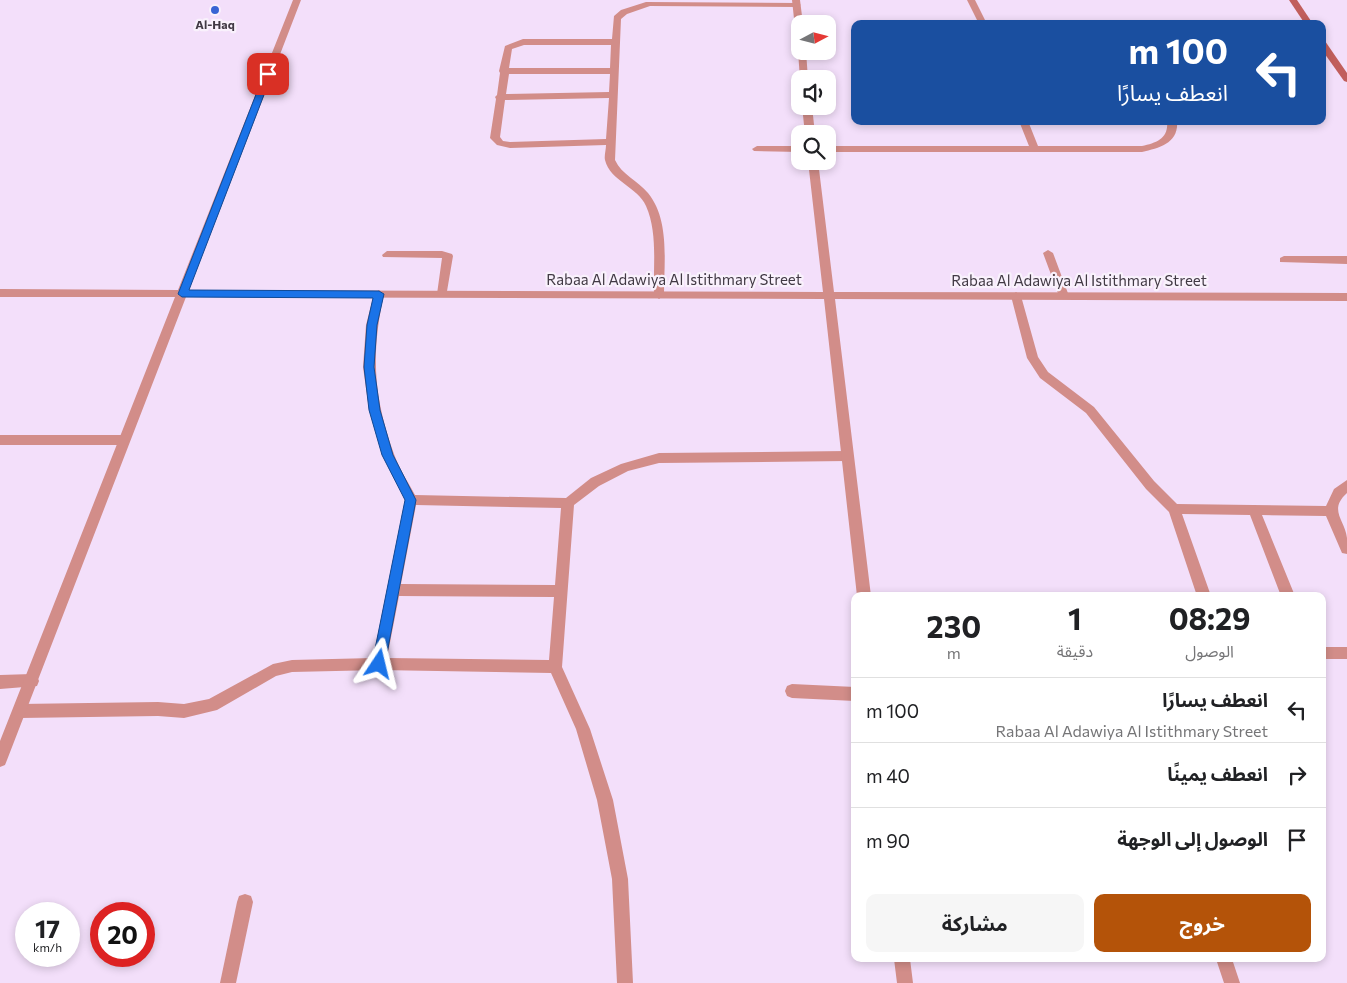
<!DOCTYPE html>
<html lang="ar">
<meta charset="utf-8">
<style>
:root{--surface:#fff;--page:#f6f6f6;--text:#202124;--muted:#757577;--line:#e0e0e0;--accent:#b45309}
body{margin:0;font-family:Commissioner,"Noto Sans Arabic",sans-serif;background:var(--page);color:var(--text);direction:rtl;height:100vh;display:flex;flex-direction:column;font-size:19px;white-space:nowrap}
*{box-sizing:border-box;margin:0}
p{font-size:16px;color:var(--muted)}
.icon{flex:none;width:28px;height:28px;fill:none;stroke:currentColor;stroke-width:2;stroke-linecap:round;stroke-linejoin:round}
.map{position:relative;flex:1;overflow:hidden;direction:ltr}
.details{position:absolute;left:851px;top:592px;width:475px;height:370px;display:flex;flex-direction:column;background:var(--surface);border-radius:10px;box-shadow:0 2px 8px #0003;direction:rtl}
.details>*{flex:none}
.guide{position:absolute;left:851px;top:20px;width:475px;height:105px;border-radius:10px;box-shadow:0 2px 8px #0003;direction:rtl;background:#1a4fa0;color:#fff;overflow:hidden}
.needle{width:32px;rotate:83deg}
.fabs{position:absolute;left:791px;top:15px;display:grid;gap:10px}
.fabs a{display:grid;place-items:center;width:45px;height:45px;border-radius:10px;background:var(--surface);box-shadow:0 2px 8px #0003;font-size:25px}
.speed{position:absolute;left:15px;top:902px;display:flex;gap:10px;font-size:25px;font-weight:700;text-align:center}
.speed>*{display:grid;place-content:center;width:65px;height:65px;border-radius:50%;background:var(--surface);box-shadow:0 2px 8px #0003;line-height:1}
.speed small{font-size:12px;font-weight:400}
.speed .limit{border:8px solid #d22;background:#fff;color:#111}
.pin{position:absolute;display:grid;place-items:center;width:42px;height:42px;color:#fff;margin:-21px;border-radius:10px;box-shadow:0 2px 8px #0006}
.me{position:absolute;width:55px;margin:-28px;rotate:10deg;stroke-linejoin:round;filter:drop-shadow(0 0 4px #0008)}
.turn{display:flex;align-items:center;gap:18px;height:105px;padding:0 15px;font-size:22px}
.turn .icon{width:65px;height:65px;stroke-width:2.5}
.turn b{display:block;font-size:35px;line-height:42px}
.eta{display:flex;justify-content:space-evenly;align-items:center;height:85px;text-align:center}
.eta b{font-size:30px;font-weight:700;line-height:35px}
.primary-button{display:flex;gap:10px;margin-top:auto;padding:10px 15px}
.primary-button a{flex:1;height:58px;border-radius:10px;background:var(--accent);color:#fff;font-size:20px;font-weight:700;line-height:58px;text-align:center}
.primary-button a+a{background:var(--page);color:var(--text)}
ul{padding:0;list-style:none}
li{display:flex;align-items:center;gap:15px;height:65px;padding:0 15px;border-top:1px solid var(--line)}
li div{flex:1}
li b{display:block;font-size:19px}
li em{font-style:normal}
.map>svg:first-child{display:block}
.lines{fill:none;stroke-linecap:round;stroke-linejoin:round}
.service{fill:#d28d89;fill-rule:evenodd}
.minor{fill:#d28d89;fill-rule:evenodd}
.secondary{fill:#c15e5c;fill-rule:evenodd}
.route{fill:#1a73e8;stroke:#114b97}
.poi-dot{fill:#3864d4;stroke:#f9f1fc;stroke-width:2}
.labels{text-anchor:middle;stroke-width:4.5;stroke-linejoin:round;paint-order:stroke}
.far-poi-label{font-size:12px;font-weight:bold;fill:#413944;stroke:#f9f1fc}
.street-label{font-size:15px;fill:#413944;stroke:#f9f1fc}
</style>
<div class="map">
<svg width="1347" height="983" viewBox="0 0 1347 983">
<rect width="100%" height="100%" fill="#f3dffa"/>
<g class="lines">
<g class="service">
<path d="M967 0H975L987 24H979Z"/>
<path d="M646 2 797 3 801 5 797 7 650 6 627 14 621 19 615 160C622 175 637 180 648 193 670 220 664 262 664 295L659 299 654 295C653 266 658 233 646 206 638 187 610 181 605 160 604 156 606 150 606 145L510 148 497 145 490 138 496 99 495 97 497 95 500 73 499 71 505 46 523 39H612L614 16 621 10ZM524 45H611L610 68H509L512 49ZM509 74H610L609 92 506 94ZM609 98 606 139 510 142 503 141 500 137 505 100Z"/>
<path d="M1019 121H1028L1038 146H1142C1157 143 1169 138 1167 121H1177C1179 143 1160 148 1142 152H828V146H1029Z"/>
<path d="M757 146H800V152L754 151 752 149Z"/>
<path d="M1048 250 1053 253 1069 296 1068 299H1060L1059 296 1043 253Z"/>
<path d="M387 251H442L452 254 453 256 446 297H438L437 294 442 258 383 257 382 255Z"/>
<path d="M1284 256H1347V264L1280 262V258Z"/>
<path d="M379 290 384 294C371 353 373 396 394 454 399 468 408 482 415 495L566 498 591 478 621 464 659 453 847 451 851 453 853 456 851 459 847 461 659 463 628 471 599 486 574 505 562 667 590 729 613 800 628 879 633 983H617L612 879 597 800 576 729 551 673 379 670 292 672 276 676 217 710 184 718 158 716 20 718 15 716 13 711 15 706 20 704 158 702 184 704 209 699 273 664 292 660 373 658 405 500 382 455 369 410 363 367 366 325 374 294ZM416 505 561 508 555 585 401 584ZM399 596 554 597 549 660 387 658Z"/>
<path d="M1016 292 1021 296 1038 357 1048 372 1094 407 1154 481 1177 504 1326 506 1334 489 1347 480V493C1328 510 1345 520 1347 538 1347 543 1347 549 1347 554L1342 553 1326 516 1262 515 1295 596H1281L1250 515 1182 514 1211 596H1197L1169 512 1146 489 1086 413 1040 378 1027 358 1011 296Z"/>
<path d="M0 435H124L130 440 124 445H0Z"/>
<rect x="1322" y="647" width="25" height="12"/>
<path d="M32 674 37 676 39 681 37 686 0 689V675Z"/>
<path d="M792 684 855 687V701L792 698 787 696 785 691 787 686Z"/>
<path d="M245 894 251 896 253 902 236 983H220L237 902 239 896Z"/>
<path d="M1216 959H1232L1240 983H1224Z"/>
</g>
<g class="minor">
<path d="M293 0H301L189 290 823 292 808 161H818L834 292 1347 293V301L835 299 871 596H857L824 299 186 297 7 760 5 765 0 767V741L175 297H0V289L178 290Z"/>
<path d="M792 0H800L803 24H800V40L796 37Z"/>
<path d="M800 49V51H806L808 79H800L798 51Z"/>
<path d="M802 106H812L815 134H805Z"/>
<path d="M894 959H910L913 983H897Z"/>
</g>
<g class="secondary">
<path d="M1289 0H1297L1313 24H1305Z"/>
<path d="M1322 41H1325L1347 73V82L1344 81 1322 50Z"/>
</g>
</g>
<path class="route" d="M268 71 272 74 189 290 379 291 384 294 377 325 374 367 380 410 393 455 416 500 385 664 383 668 379 670 374 668 372 664 405 500 382 455 369 410 364 367 367 325 373 298 182 297 178 294 264 74Z"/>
<circle class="poi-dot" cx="215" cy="10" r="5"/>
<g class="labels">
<g class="far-poi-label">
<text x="215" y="29">Al-Haq</text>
</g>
<g class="street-label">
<text x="674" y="285">Rabaa Al Adawiya Al Istithmary Street</text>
<text x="1079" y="286">Rabaa Al Adawiya Al Istithmary Street</text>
</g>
</g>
</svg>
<div class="fabs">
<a><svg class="needle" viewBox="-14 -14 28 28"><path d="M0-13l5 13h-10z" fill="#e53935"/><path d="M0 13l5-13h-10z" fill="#757577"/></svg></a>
<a><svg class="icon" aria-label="sound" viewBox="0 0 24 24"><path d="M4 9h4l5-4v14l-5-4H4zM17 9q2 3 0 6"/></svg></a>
<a><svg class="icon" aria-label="search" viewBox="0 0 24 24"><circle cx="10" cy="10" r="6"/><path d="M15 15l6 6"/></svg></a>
</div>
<div class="speed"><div>17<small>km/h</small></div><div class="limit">20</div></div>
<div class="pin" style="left:268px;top:74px;background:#d93025"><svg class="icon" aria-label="arrive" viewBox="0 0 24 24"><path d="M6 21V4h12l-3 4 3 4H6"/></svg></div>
<svg class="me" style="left:379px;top:664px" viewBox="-20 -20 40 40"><path d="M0-17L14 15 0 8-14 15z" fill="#1a73e8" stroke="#fff" stroke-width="4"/></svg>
<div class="guide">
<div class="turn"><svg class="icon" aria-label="left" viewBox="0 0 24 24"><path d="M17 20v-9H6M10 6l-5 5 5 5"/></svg><div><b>100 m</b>انعطف يسارًا</div></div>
</div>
<section class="details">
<div class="eta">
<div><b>08:29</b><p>الوصول</p></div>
<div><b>1</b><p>دقيقة</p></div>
<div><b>230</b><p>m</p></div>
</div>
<ul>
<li><svg class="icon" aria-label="left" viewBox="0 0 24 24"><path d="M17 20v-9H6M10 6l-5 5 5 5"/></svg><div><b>انعطف يسارًا</b><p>Rabaa Al Adawiya Al Istithmary Street</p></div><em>100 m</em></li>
<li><svg class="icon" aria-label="right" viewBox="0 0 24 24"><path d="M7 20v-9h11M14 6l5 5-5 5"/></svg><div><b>انعطف يمينًا</b></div><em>40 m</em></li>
<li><svg class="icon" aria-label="arrive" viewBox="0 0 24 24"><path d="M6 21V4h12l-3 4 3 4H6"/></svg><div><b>الوصول إلى الوجهة</b></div><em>90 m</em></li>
</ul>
<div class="primary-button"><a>خروج</a><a>مشاركة</a></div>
</section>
</div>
